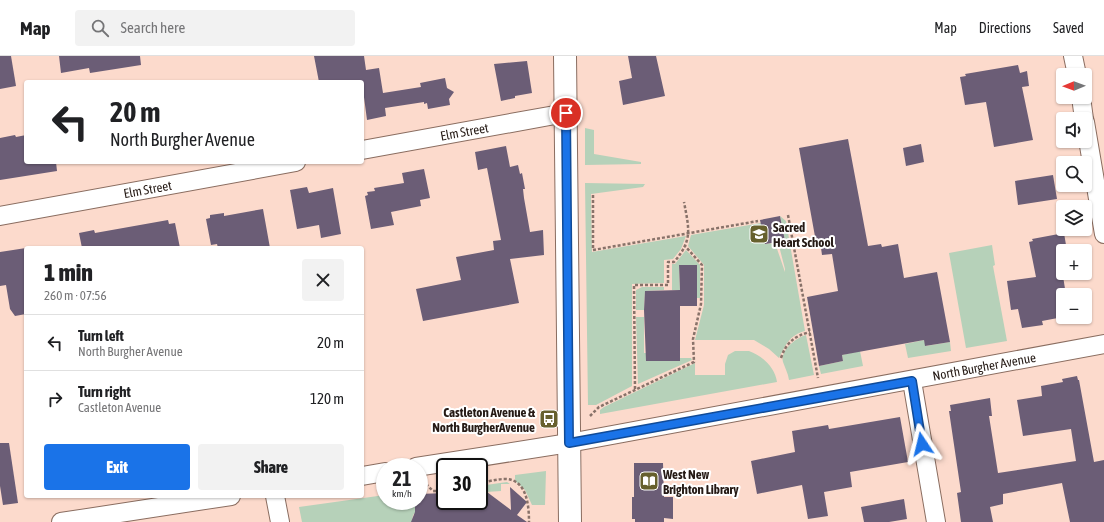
<!DOCTYPE html>
<meta charset="utf-8">
<style>
:root{--surface:#fff;--page:#f2f2f2;--text:#202124;--muted:#757577;--line:#e0e0e0;--accent:#1a73e8}
body{margin:0;font-family:"Asap Condensed",sans-serif;background:var(--page);color:var(--text);height:100vh;display:flex;flex-direction:column;font-size:15px;white-space:nowrap}
*{box-sizing:border-box;margin:0}
p{font-size:13px;color:var(--muted)}
.icon{flex:none;width:22px;height:22px;fill:none;stroke:currentColor;stroke-width:2;stroke-linecap:round;stroke-linejoin:round}
.map{position:relative;flex:1;overflow:hidden}
.side{position:absolute;left:24px;top:190px;width:340px;height:252px;display:flex;flex-direction:column;background:var(--surface);border-radius:4px;box-shadow:0 1px 3px #0004}
.side>*{flex:none}
.hud{position:absolute;left:24px;top:24px;width:340px;height:84px;border-radius:4px;box-shadow:0 1px 3px #0004;background:#fff;color:var(--text);overflow:hidden}
.needle{width:26px;rotate:269deg}
.controls{position:absolute;left:1056px;top:12px;display:grid;gap:8px}
.controls a{display:grid;place-items:center;width:36px;height:36px;border-radius:4px;background:var(--surface);box-shadow:0 1px 3px #0004;font-size:20px}
.speed{position:absolute;left:376px;top:402px;display:flex;gap:8px;font-size:20px;font-weight:700;text-align:center}
.speed>*{display:grid;place-content:center;width:52px;height:52px;border-radius:50%;background:var(--surface);box-shadow:0 1px 3px #0004;line-height:1}
.speed small{font-size:10px;font-weight:400}
.speed .limit{border:2px solid #111;border-radius:6px;background:#fff;color:#111}
.pin{position:absolute;display:grid;place-items:center;width:34px;height:34px;color:#fff;margin:-17px;border:2px solid #fff;border-radius:50%;box-shadow:0 1px 4px #0007}
.me{position:absolute;width:44px;margin:-22px;rotate:350deg;stroke-linejoin:round;filter:drop-shadow(0 0 3px #0008)}
.turn{display:flex;align-items:center;gap:14px;height:84px;padding:0 20px;font-size:18px}
.turn .icon{width:52px;height:52px;stroke-width:2.5}
.turn b{display:block;font-size:28px;line-height:34px}
.round{display:grid;place-items:center;flex:none;width:42px;height:42px;border-radius:4px;background:var(--page)}
.overview{display:flex;align-items:center;justify-content:space-between;height:68px;padding:0 20px}
h1{font-size:24px;font-weight:800;line-height:30px}
.cta{display:flex;gap:8px;margin-top:auto;padding:8px 20px}
.cta a{flex:1;height:46px;border-radius:4px;background:var(--accent);color:#fff;font-size:16px;font-weight:800;line-height:46px;text-align:center}
.cta a+a{background:var(--page);color:var(--text)}
ul{padding:0;list-style:none}
li{display:flex;align-items:center;gap:12px;height:56px;padding:0 20px;border-top:1px solid var(--line)}
li div{flex:1}
li b{display:block;font-size:15px}
li em{font-style:normal}
header{display:flex;align-items:center;gap:24px;box-sizing:border-box;height:56px;padding:0 20px;background:var(--surface);border-bottom:1px solid var(--line)}
header strong{font-size:19px}
nav{display:flex;gap:22px;margin-inline-start:auto;font-size:14px}
.search{width:280px;height:36px;background:var(--page);display:flex;align-items:center;gap:10px;box-sizing:border-box;padding:0 14px;border-radius:4px;color:var(--muted);font-size:15px}
.map>svg:first-child{display:block}
.green{fill:#b6d1b9}
.building{fill:#6b5d76}
.lines{fill:none;stroke-linecap:round;stroke-linejoin:round}
.street-casing{stroke:#8a6d60;stroke-width:20}
.secondary-casing{stroke:#8a6d60;stroke-width:24}
.path{stroke:#887269;stroke-width:2.5;stroke-dasharray:3 2;stroke-linecap:butt}
.street{stroke:#fff;stroke-width:18}
.secondary{stroke:#fff;stroke-width:22}
.route-casing{stroke:#114b97;stroke-width:10}
.route{stroke:#1a73e8;stroke-width:7}
.labels{text-anchor:middle;stroke-width:4;stroke-linejoin:round;paint-order:stroke}
.street-label{font-size:13px;fill:#251a15;stroke:#fff}
.poi-label{font-size:13px;font-weight:bold;fill:#251a15;stroke:#fff;text-anchor:start}
</style>
<header>
<strong>Map</strong>
<div class="search"><svg class="icon" aria-label="search" viewBox="0 0 24 24"><circle cx="10" cy="10" r="6"/><path d="M15 15l6 6"/></svg>Search here</div>
<nav><a>Map</a><a>Directions</a><a>Saved</a></nav>
</header>
<div class="map">
<svg width="1104" height="466" viewBox="0 0 1104 466">
<rect width="100%" height="100%" fill="#fcdacc"/>
<g class="green">
<path d="M585 72 594 74V98L641 106V108L585 109Z"/>
<path d="M585 127 645 128 643 131 591 138 592 196 686 180 681 193 673 203 664 204V227L632 228V330L596 349H588Z"/>
<path d="M780 160 786 165 805 275C790 279 786 288 779 302L769 293 754 284H695L704 249V209L688 190 691 179 761 167 765 188 775 187 785 216V213L778 186 785 185Z"/>
<path d="M992 189 995 209 993 210 1007 285 966 292 949 197Z"/>
<path d="M686 194 700 209V242H697V209H679L680 234H672V208H675Z"/>
<path d="M642 231H664V234L645 235 644 254H636V234Z"/>
<path d="M636 261H644V297H646V305H680V302H691L692 304 638 328Z"/>
<path d="M806 279 814 319 789 324C788 317 785 312 783 306 780 294 797 281 806 279Z"/>
<path d="M924 284 926 290 950 286 951 295 908 302 905 288Z"/>
<path d="M749 295C763 300 775 312 777 326L600 358V354L604 351 695 307V319H725V308L728 299 735 295Z"/>
<path d="M860 295 863 310 821 318 819 310 843 305 842 299Z"/>
<path d="M546 415 545 449H532L525 434 515 425V419Z"/>
<path d="M507 426 510 428H501V435L486 436 479 430Z"/>
<path d="M385 439V445H415V450L418 454 413 459 412 466H302L299 451Z"/>
</g>
<g class="building">
<path d="M0 0H11L16 30 0 33Z"/>
<path d="M59 0H140L141 9 90 17 89 12 61 17Z"/>
<path d="M314 0H364L366 14 379 12 383 37 421 31 420 27 445 22 447 32 454 36 449 43 450 49 428 53 427 47 424 48V46L385 52 386 60 367 64 362 26H319Z"/>
<path d="M628 0H656L665 40 623 49 619 25 632 22Z"/>
<path d="M527 5 532 37 515 40V42L501 45 494 8Z"/>
<path d="M1018 9 1020 17 1027 15 1029 30 1022 31 1033 84 994 91 986 46 965 49 960 21 966 20 965 18Z"/>
<path d="M15 79 16 81 26 79V106H56L57 115 0 124V82Z"/>
<path d="M848 83 868 190 881 188 882 191 898 188 904 222 937 216 950 286 925 290 924 284 842 299 843 305 819 310 807 241 838 235 832 198 822 199 820 185 816 186 799 92Z"/>
<path d="M921 88 924 106 906 110 903 92Z"/>
<path d="M506 90 510 111 518 109 520 118 522 117 525 133H523L524 142 530 176 543 174 544 199 510 203 519 247 423 265 416 233 461 224 456 201 494 194 493 185 501 184 487 112 478 114 475 96Z"/>
<path d="M424 113 430 142 420 144 421 150 391 156 394 169 371 173 365 140 368 139 367 136 375 135 374 132 404 127 402 117Z"/>
<path d="M1053 119 1057 143 1018 149 1015 125Z"/>
<path d="M307 131 309 137 333 132 341 178 321 182 319 169 297 173 290 134Z"/>
<path d="M263 153 270 192H218L217 188 211 189 206 163 210 162V159L224 157V160Z"/>
<path d="M780 160 785 185 765 188 760 164Z"/>
<path d="M168 164 169 168 175 167 180 192H82L79 177 94 174 95 177Z"/>
<path d="M1064 177 1067 195H1059L1066 239H1063V261L1042 265 1043 269 1022 272 1018 253 1011 254 1007 225 1036 221 1029 186 1033 185 1032 183Z"/>
<path d="M26 192V258L15 260 10 253 6 229 0 230V196Z"/>
<path d="M679 209H697V250H680V305H646L644 254 645 235 680 234Z"/>
<path d="M1077 320 1078 324H1079L1094 406 1104 404V466H1070L1062 427 1003 438V448L990 451 993 466H961L957 437 961 436 949 355H951L950 349 990 342 992 360H989L998 417 1076 405 1071 373 1023 380 1017 344 1042 340 1041 330 1063 326 1062 323Z"/>
<path d="M900 361 908 406 850 416 852 431 824 436 828 460 808 463 802 429 757 438 751 405 795 396 792 375 828 369 829 373Z"/>
<path d="M0 387H9L18 447 3 449 0 430Z"/>
<path d="M634 407H663L664 441H673V463L664 462V466H635V463H632V441H634Z"/>
<path d="M479 430 511 454 510 431 527 446 517 459 527 466H411L415 456V445H419V438L445 437V445H479Z"/>
<path d="M904 443 907 463 889 466H864L861 451Z"/>
</g>
<g class="lines">
<g class="street-casing">
<g id="street">
<path d="M1073 0 1077 19"/>
<path d="M1081 41 1084 63"/>
<path d="M1085 66 1104 178"/>
<path id="s1" d="M362 94 566 57"/>
<path id="s2" d="M0 160 296 106"/>
<path d="M912 325 936 466"/>
<path id="s3" d="M416 411 569 387 1104 288"/>
<path d="M362 420 385 416"/>
<path d="M275 440 280 466"/>
<path d="M61 466 231 440"/>
</g>
</g>
<g class="secondary-casing">
<path id="secondary" d="M565 0 570 466"/>
</g>
<g class="path">
<path d="M593 139V194L758 165"/>
<path d="M788 159 818 322"/>
<path d="M781 302C786 287 794 280 810 276"/>
<path d="M635 333 634 229H668V206H674C693 184 689 173 684 146"/>
<path d="M590 360 599 351 694 306 693 283 701 248 702 209 685 190"/>
<path d="M479 427C487 426 496 423 505 423 527 423 529 450 529 466"/>
<path d="M426 428 433 435H445"/>
</g>
<use href="#street" class="street"/>
<use href="#secondary" class="secondary"/>
</g>
<g class="lines">
<g class="route-casing">
<path id="route" d="M566 57 569 387 912 325 922 388"/>
</g>
<use href="#route" class="route"/>
</g>
<defs>
<g id="school-square" transform="scale(1)"><rect x="-9" y="-9" width="18" height="18" rx="4" fill="#66602d" stroke="#fff"/><path d="M0-5L7-2L0 1L-7-2ZM-4 1L0 2.5L4 1V4Q0 6-4 4Z" fill="#fff"/></g>
<g id="bus-square" transform="scale(1)"><rect x="-9" y="-9" width="18" height="18" rx="4" fill="#66602d" stroke="#fff"/><path d="M-5-6H5V4H4V6H2V4H-2V6H-4V4H-5ZM-3.5-4V0h7V-4ZM-3.5 1.2v1.5H-2V1.2ZM2 1.2v1.5H3.5V1.2Z" fill="#fff"/></g>
<g id="library-square" transform="scale(1)"><rect x="-9" y="-9" width="18" height="18" rx="4" fill="#66602d" stroke="#fff"/><path d="M-6-4Q-3-5.5-.7-3.5V5Q-3 3-6 4ZM6-4Q3-5.5 .7-3.5V5Q3 3 6 4Z" fill="#fff"/></g>
</defs>
<g fill-rule="evenodd">
<use href="#school-square" x="759" y="178"/>
<use href="#bus-square" x="549" y="363"/>
<use href="#library-square" x="649" y="425"/>
</g>
<g class="labels">
<g class="street-label">
<text dy="5" stroke="none"><textPath href="#s1" startOffset="104">Elm Street</textPath></text>
<text dy="5" stroke="none"><textPath href="#s2" startOffset="150">Elm Street</textPath></text>
<text dy="5" stroke="none"><textPath href="#s3" startOffset="577">North Burgher Avenue</textPath></text>
</g>
<g class="poi-label">
<text x="773" y="176">Sacred<tspan x="773" dy="15">Heart School</tspan></text>
<text x="535" y="361" text-anchor="end">Castleton Avenue &amp;<tspan x="535" dy="15">North BurgherAvenue</tspan></text>
<text x="663" y="423">West New<tspan x="663" dy="15">Brighton Library</tspan></text>
</g>
</g>
</svg>
<div class="controls">
<a><svg class="needle" viewBox="-14 -14 28 28"><path d="M0-13l5 13h-10z" fill="#e53935"/><path d="M0 13l5-13h-10z" fill="#757577"/></svg></a>
<a><svg class="icon" aria-label="sound" viewBox="0 0 24 24"><path d="M4 9h4l5-4v14l-5-4H4zM17 9q2 3 0 6"/></svg></a>
<a><svg class="icon" aria-label="search" viewBox="0 0 24 24"><circle cx="10" cy="10" r="6"/><path d="M15 15l6 6"/></svg></a>
<a><svg class="icon" aria-label="layers" viewBox="0 0 24 24"><path d="M12 4l9 5-9 5-9-5zM3 14l9 5 9-5"/></svg></a>
<a>+</a>
<a>−</a>
</div>
<div class="speed"><div>21<small>km/h</small></div><div class="limit">30</div></div>
<div class="pin" style="left:566px;top:57px;background:#d93025"><svg class="icon" aria-label="arrive" viewBox="0 0 24 24"><path d="M6 21V4h12l-3 4 3 4H6"/></svg></div>
<svg class="me" style="left:922px;top:388px" viewBox="-20 -20 40 40"><path d="M0-17L14 15 0 8-14 15z" fill="#1a73e8" stroke="#fff" stroke-width="4"/></svg>
<div class="hud">
<div class="turn"><svg class="icon" aria-label="left" viewBox="0 0 24 24"><path d="M17 20v-9H6M10 6l-5 5 5 5"/></svg><div><b>20 m</b>North Burgher Avenue</div></div>
</div>
<section class="side">
<div class="overview"><div><h1>1 min</h1><p>260 m · 07:56</p></div><a class="round"><svg class="icon" aria-label="close" viewBox="0 0 24 24"><path d="M6 6l12 12M18 6L6 18"/></svg></a></div>
<ul>
<li><svg class="icon" aria-label="left" viewBox="0 0 24 24"><path d="M17 20v-9H6M10 6l-5 5 5 5"/></svg><div><b>Turn left</b><p>North Burgher Avenue</p></div><em>20 m</em></li>
<li><svg class="icon" aria-label="right" viewBox="0 0 24 24"><path d="M7 20v-9h11M14 6l5 5-5 5"/></svg><div><b>Turn right</b><p>Castleton Avenue</p></div><em>120 m</em></li>
</ul>
<div class="cta"><a>Exit</a><a>Share</a></div>
</section>
</div>
